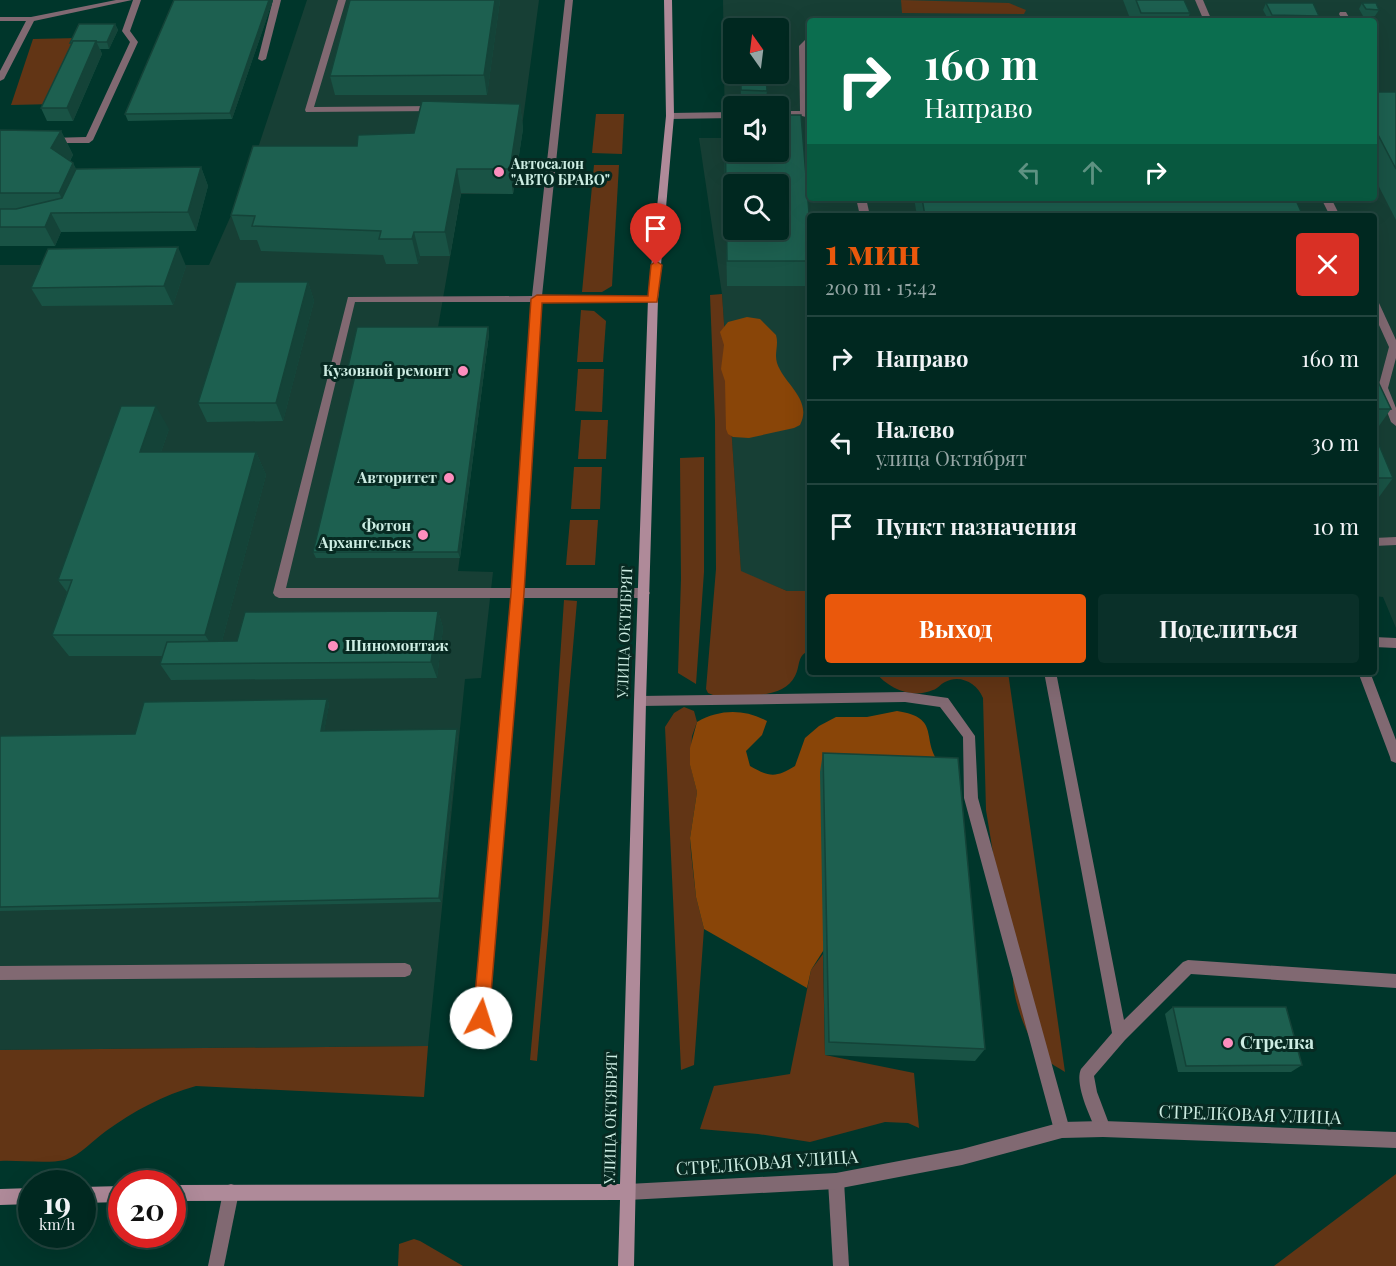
<!DOCTYPE html>
<html lang="ru">
<meta charset="utf-8">
<style>
:root{--surface:#002820;--page:#0a3029;--text:#f1f3f6;--muted:#95a6a5;--line:#22443e;--accent:#ea580c}
body{margin:0;font-family:"Playfair Display",serif;background:var(--page);color:var(--text);height:100vh;display:flex;flex-direction:column;font-size:22px;white-space:nowrap}
*{box-sizing:border-box;margin:0}
p{font-size:20px;color:var(--muted)}
.icon{flex:none;width:33px;height:33px;fill:none;stroke:currentColor;stroke-width:2;stroke-linecap:round;stroke-linejoin:round}
.map{position:relative;flex:1;overflow:hidden}
.side{position:absolute;left:807px;top:213px;width:570px;height:462px;display:flex;flex-direction:column;background:var(--surface);border-radius:6px;box-shadow:0 6px 24px #0002,0 0 0 2px var(--line)}
.side>*{flex:none}
.top-card{position:absolute;left:807px;top:18px;width:570px;height:183px;border-radius:6px;box-shadow:0 6px 24px #0002,0 0 0 2px var(--line);background:#0b6e4f;color:#fff;overflow:hidden}
.needle{width:39px;rotate:346deg}
.tools{position:absolute;left:723px;top:18px;display:grid;gap:12px}
.tools a{display:grid;place-items:center;width:66px;height:66px;border-radius:6px;background:var(--surface);box-shadow:0 6px 24px #0002,0 0 0 2px var(--line);font-size:30px}
.speed{position:absolute;left:18px;top:1170px;display:flex;gap:12px;font-size:30px;font-weight:700;text-align:center}
.speed>*{display:grid;place-content:center;width:78px;height:78px;border-radius:50%;background:var(--surface);box-shadow:0 6px 24px #0002,0 0 0 2px var(--line);line-height:1}
.speed small{font-size:15px;font-weight:400}
.speed .limit{border:9px solid #d22;background:#fff;color:#111}
.pin{position:absolute;display:grid;place-items:center;width:51px;height:51px;color:#fff;margin:-62px -26px;border-radius:50% 50% 50% 0;rotate:-45deg;box-shadow:0 0 6px #0007}
.pin .icon{rotate:45deg}
.me{position:absolute;width:66px;margin:-33px;rotate:5deg;stroke-linejoin:round;filter:drop-shadow(0 0 4px #0008)}
.turn{display:flex;align-items:center;gap:21px;height:126px;padding:0 18px;font-size:27px}
.turn .icon{width:78px;height:78px;stroke-width:2.5}
.turn b{display:block;font-size:42px;line-height:51px}
.lanes{display:flex;align-items:center;height:57px;padding:0 18px;background:#0003;justify-content:center;gap:30px;direction:ltr}
.lanes .off{opacity:.35}
.round{display:grid;place-items:center;flex:none;width:63px;height:63px;border-radius:6px;background:var(--page)}
.head{display:flex;align-items:center;justify-content:space-between;height:102px;padding:0 18px}
h1{font-size:36px;font-weight:700;line-height:45px;color:var(--accent)}
.button{display:flex;gap:12px;margin-top:auto;padding:12px 18px}
.button a{flex:1;height:69px;border-radius:6px;background:var(--accent);color:#fff;font-size:24px;font-weight:700;line-height:69px;text-align:center}
.button a+a{background:var(--page);color:var(--text)}
ul{padding:0;list-style:none}
li{display:flex;align-items:center;gap:18px;height:84px;padding:0 18px;border-top:2px solid var(--line)}
li div{flex:1}
li b{display:block;font-size:22px}
li em{font-style:normal}
.map>svg:first-child{display:block}
.built{fill:#173f35;fill-rule:evenodd}
.green{fill:#623515}
.forest{fill:#894508}
.lines{fill:none;stroke-linecap:round;stroke-linejoin:round}
.lane{fill:#816972;fill-rule:evenodd}
.street{fill:#816972;fill-rule:evenodd}
.secondary{fill:#af8a99;fill-rule:evenodd}
.wall{fill:#195345}
.shaded-wall{fill:#144338}
.building{fill:#1d6050;stroke:#144338;stroke-width:1.5;fill-rule:evenodd}
.route{fill:#ea580c;stroke:#983908;stroke-width:1.5}
.poi-dot{fill:#fd8ebe;stroke:#072a22;stroke-width:2}
.labels{text-anchor:middle;stroke-width:6;stroke-linejoin:round;paint-order:stroke}
.far-poi-label{font-size:14px;font-weight:bold;fill:#cdede3;stroke:#072a22;text-anchor:start}
.poi-label{font-size:15px;font-weight:bold;fill:#cdede3;stroke:#072a22;text-anchor:end}
.street-label{font-size:15px;fill:#cdede3;stroke:#072a22}
.near-poi-label{font-size:18px;font-weight:bold;fill:#cdede3;stroke:#072a22;text-anchor:start}
.near-street-label{font-size:18px;fill:#cdede3;stroke:#072a22}
</style>
<div class="map">
<svg width="1396" height="1266" viewBox="0 0 1396 1266">
<rect width="100%" height="100%" fill="#00362b"/>
<g class="built">
<path d="M307 0H539L513 194H461L437 333 489 334 458 571 493 572 481 678 465 679 428 1046 0 1050V265H209L249 175Z"/>
<path d="M723 0H1396V628L1383 597 1374 596V216H810V591H787L741 572 722 294 699 138H725ZM810 21H1374V198H810ZM734 28H778V74H734ZM734 106H778V152H734ZM734 184H778V230H734Z"/>
</g>
<g class="green">
<path d="M901 0 1009 3 1026 10 1024 14 902 13Z"/>
<path d="M79 38 55 104 11 105 33 39Z"/>
<path d="M596 114H624L622 154 592 153Z"/>
<path d="M594 165H619L612 286 602 292H582Z"/>
<path d="M722 294 741 571 787 591H810V650C796 656 801 665 795 676 783 701 736 696 713 695L708 693 706 689 716 569 715 421 710 295Z"/>
<path d="M581 310 594 311 606 321 603 362H577Z"/>
<path d="M578 369H604L602 412 575 411Z"/>
<path d="M581 420H608L606 459H578Z"/>
<path d="M704 457V572L696 684 678 673 681 579 680 458Z"/>
<path d="M574 467H602L600 509H571Z"/>
<path d="M570 520H598L595 565H566Z"/>
<path d="M564 600 577 601 537 1061 530 1060 542 928Z"/>
<path d="M875 672H1008L1065 1072C1059 1068 1051 1064 1045 1059 1028 1043 1012 999 1013 976L986 810 983 698C977 683 960 674 945 682 940 684 938 689 933 690 912 699 889 689 875 672Z"/>
<path d="M684 707 694 711 697 722 692 736 690 764 697 792 690 838 691 853 696 897 704 929 694 1065 681 1070 665 727 674 713Z"/>
<path d="M823 954 825 1055 914 1073 919 1128 908 1123 885 1122 810 1142 758 1134 700 1129 714 1086 790 1074 811 970Z"/>
<path d="M428 1046 424 1097 196 1086C163 1095 134 1111 106 1131 93 1140 81 1155 65 1160 47 1164 19 1160 0 1161V1050Z"/>
<path d="M1396 1174V1266H1274Z"/>
<path d="M414 1239 420 1241 463 1266H398L399 1244Z"/>
</g>
<g class="forest">
<path d="M747 317 760 319 776 335C779 345 774 353 777 363 784 384 813 400 800 425L794 428 749 438 733 437 728 434 726 429 725 381 721 369 724 345 720 332 728 322Z"/>
<path d="M897 711C943 718 919 740 941 765L811 970 807 988 704 929 696 897 690 838 697 792 690 765V748L697 722C720 709 744 709 767 721L762 735 746 751 750 766C769 777 776 778 795 766L805 738 819 726 836 717H867Z"/>
</g>
<g class="lines">
<g class="lane">
<path d="M116 0H132L34 21 4 79 0 81V71L26 21H0V17H31Z"/>
<path d="M133 0H141L130 31 138 42 93 140 89 143H47L46 141 50 138 86 137 130 42 122 31Z"/>
<path d="M273 0H281L266 59 262 61 258 59Z"/>
<path d="M338 0H346L314 107 436 106 439 107V111L306 112 305 110Z"/>
<path d="M565 0H573L542 296H653L658 299 653 302H542L524 588H644L648 590 650 593 648 596 644 598H523L486 1041 484 1046 479 1048 474 1046 472 1041 512 598H279L275 596 273 593 348 297 532 296ZM355 302H532L512 588H286Z"/>
<path d="M1195 0H1203L1212 21H1204Z"/>
<path d="M1340 12H1346L1351 21H1343L1339 14Z"/>
<path d="M807 38H810V44L807 47 808 112 810 118 802 116 778 117V111H800L799 46Z"/>
<path d="M734 112V118L670 119 666 116 670 113Z"/>
<path d="M856 198H866L870 216H860Z"/>
<path d="M1321 198H1331L1340 216H1330Z"/>
<path d="M1374 300 1379 303 1396 340V358L1388 388 1396 408V426L1391 422 1378 388 1389 347 1374 314Z"/>
<path d="M1396 537V545L1374 546V538Z"/>
<path d="M1374 637 1396 638V648L1374 647Z"/>
<path d="M1044 672H1056L1124 1020 1183 962 1188 960 1396 974V988L1191 974 1125 1040 1094 1076 1097 1092 1111 1129 1108 1134 1103 1137 1098 1134C1091 1119 1074 1084 1081 1069L1112 1033Z"/>
<path d="M1358 672H1370L1396 740V763L1391 761 1390 757Z"/>
<path d="M905 692 948 698 975 736 978 798 1070 1130 1067 1135 1062 1138 1057 1135 1054 1130 964 798 963 737 940 707 905 702 640 706 636 705 634 701 636 697 640 696Z"/>
<path d="M405 963 410 965 412 970 410 975 405 977 0 980V966Z"/>
<path d="M836 1173 842 1175 844 1181 849 1266H833L828 1181 830 1175Z"/>
<path d="M231 1184 237 1186 239 1192 224 1266H208L223 1192 225 1186Z"/>
</g>
<path class="street" d="M1103 1121 1396 1132V1148L1103 1137 1062 1138 962 1165 836 1189 628 1200 622 1198 620 1192 622 1186 628 1184 836 1173 962 1149 1062 1122Z"/>
<g class="secondary">
<path d="M664 0H672L674 116 658 299 646 701 634 1266H618L620 1200 172 1201V1185L620 1184 634 701 648 299 666 116Z"/>
<path d="M122 1186V1202L82 1203V1187Z"/>
<path d="M32 1188V1204L0 1205V1189Z"/>
</g>
</g>
<g class="wall">
<path d="M174 0H273L232 119 128 121 125 114Z"/>
<path d="M350 0H500L487 95H335L330 76Z"/>
<path d="M1123 0H1184L1190 13 1187 21H1131Z"/>
<path d="M1266 3 1319 16 1317 21H1269L1263 10Z"/>
<path d="M1362 3 1379 10 1375 16H1363L1359 9Z"/>
<path d="M115 24 118 30 109 49H100L102 54 73 121H47L41 108 71 45 70 43Z"/>
<path d="M723 29H734V52H724Z"/>
<path d="M740 74 767 91 766 97H741Z"/>
<path d="M1374 92H1396V220L1374 177Z"/>
<path d="M520 104 523 129 513 194 461 193 450 256H420L418 264H386L383 255 261 251 257 240H240L231 215 357 146 414 133Z"/>
<path d="M725 116 810 225V286H727L724 140Z"/>
<path d="M0 130 61 131 73 155 70 161 73 163 76 169 201 167 208 186 196 231 61 232 55 246H0Z"/>
<path d="M914 198H1295L1303 216H917Z"/>
<path d="M186 266 173 305 42 306 31 288Z"/>
<path d="M308 282 314 301 283 421 207 422 198 403Z"/>
<path d="M488 327 489 334 460 558H316L313 552 356 373H350L348 367Z"/>
<path d="M1374 373 1391 409 1374 433Z"/>
<path d="M169 429 161 452H256L266 475 222 641H237L438 611 443 628 437 678 171 680 160 664 162 656H69L52 635 67 592 58 580Z"/>
<path d="M1374 433 1393 478 1376 501H1374Z"/>
<path d="M327 699 329 704 324 731 457 729 458 734 441 902 0 911V736L135 734Z"/>
<path d="M823 753 985 1049 975 1061 825 1055 820 772Z"/>
<path d="M1173 1007 1302 1065 1291 1072H1178L1165 1014Z"/>
</g>
<g class="shaded-wall">
<path d="M269 0H273L232 119 230 113Z"/>
<path d="M495 0H500L487 95 484 75Z"/>
<path d="M115 24 118 30 109 49 107 42Z"/>
<path d="M96 41 102 54 73 121 67 108Z"/>
<path d="M520 104 523 129 513 194 510 169Z"/>
<path d="M61 131 73 155 63 172 51 148Z"/>
<path d="M73 163 85 188 69 213 59 193Z"/>
<path d="M201 167 208 186 196 231 188 212Z"/>
<path d="M457 169 461 193 450 256 445 232Z"/>
<path d="M51 213 61 232 55 246 45 227Z"/>
<path d="M414 232 420 256 418 264 412 239Z"/>
<path d="M178 247 186 266 173 305 164 286Z"/>
<path d="M308 282 314 301 283 421 276 403Z"/>
<path d="M488 327 489 334 460 558 458 552Z"/>
<path d="M156 406 169 429 153 475 140 452Z"/>
<path d="M256 452 266 475 218 656 205 635Z"/>
<path d="M438 611 443 628 437 678 431 662Z"/>
<path d="M327 699 329 704 323 737 321 731Z"/>
<path d="M457 729 458 734 441 902 439 898Z"/>
</g>
<g class="building">
<path d="M174 0H269L230 113 125 114Z"/>
<path d="M350 0H495L484 75 330 76Z"/>
<path d="M1136 0H1184L1190 13H1141Z"/>
<path d="M1266 3H1313L1319 16 1272 15Z"/>
<path d="M1362 3H1376L1379 10 1366 9Z"/>
<path d="M79 24H115L107 42H97L96 41H73L72 43H70Z"/>
<path d="M723 29H734V46H724Z"/>
<path d="M73 41H96L67 108H41Z"/>
<path d="M741 74H766L767 91 741 90Z"/>
<path d="M1374 92H1396V169L1374 127Z"/>
<path d="M422 101 520 104 510 169H457L445 232H414L412 239H379L381 231 252 226 255 216 231 215 253 146H357L358 135 414 133Z"/>
<path d="M778 115H801L810 225V261H727L725 116H734V152H778ZM734 184H778V230H734Z"/>
<path d="M0 130 61 131 51 148 73 163 59 193H0Z"/>
<path d="M201 167 188 212 51 213 45 227H0V209H16L62 198 76 169Z"/>
<path d="M922 198H1295L1303 216H925Z"/>
<path d="M178 247 164 286 31 288 48 249Z"/>
<path d="M236 282H308L276 403H198Z"/>
<path d="M357 327H488L458 552H313L357 367H348Z"/>
<path d="M1374 373 1391 409H1374Z"/>
<path d="M121 406H156L140 452H256L205 635H52L72 580H58Z"/>
<path d="M1374 433 1393 478H1374Z"/>
<path d="M438 611 431 662 160 664 167 642 237 641 245 612Z"/>
<path d="M327 699 321 731 457 729 439 898 0 907V736L135 734 144 702Z"/>
<path d="M823 753 958 758 985 1049 829 1042Z"/>
<path d="M1173 1007H1286L1302 1065 1186 1066Z"/>
</g>
<path class="route" d="M656 261 662 265 657 302 542 303 524 593 489 1018 487 1023 481 1026 475 1023 473 1018 511 593 531 299 537 295 648 296 651 265Z"/>
<g class="poi-dot">
<circle cx="499" cy="172" r="6"/>
<circle cx="463" cy="371" r="6"/>
<circle cx="449" cy="478" r="6"/>
<circle cx="423" cy="535" r="6"/>
<circle cx="333" cy="646" r="6"/>
<circle cx="1228" cy="1043" r="6"/>
</g>
<g class="labels">
<g class="far-poi-label">
<text x="511" y="169">Автосалон<tspan x="511" dy="16">"АВТО БРАВО"</tspan></text>
</g>
<g class="poi-label">
<text x="451" y="376">Кузовной ремонт</text>
<text x="437" y="483">Авторитет</text>
<text x="411" y="531">Фотон<tspan x="411" dy="17">Архангельск</tspan></text>
<text x="345" y="651" text-anchor="start">Шиномонтаж</text>
</g>
<g class="street-label">
<text transform="translate(625 632) rotate(-88)" y="5">УЛИЦА ОКТЯБРЯТ</text>
<text transform="translate(611 1118) rotate(-89)" y="5">УЛИЦА ОКТЯБРЯТ</text>
</g>
<g class="near-poi-label">
<text x="1240" y="1049">Стрелка</text>
</g>
<g class="near-street-label">
<text transform="translate(1250 1115) rotate(2)" y="6">СТРЕЛКОВАЯ УЛИЦА</text>
<text transform="translate(767 1163) rotate(-4)" y="6">СТРЕЛКОВАЯ УЛИЦА</text>
</g>
</g>
</svg>
<div class="tools">
<a><svg class="needle" viewBox="-14 -14 28 28"><path d="M0-13l5 13h-10z" fill="#e53935"/><path d="M0 13l5-13h-10z" fill="#95a6a5"/></svg></a>
<a><svg class="icon" aria-label="sound" viewBox="0 0 24 24"><path d="M4 9h4l5-4v14l-5-4H4zM17 9q2 3 0 6"/></svg></a>
<a><svg class="icon" aria-label="search" viewBox="0 0 24 24"><circle cx="10" cy="10" r="6"/><path d="M15 15l6 6"/></svg></a>
</div>
<div class="speed"><div>19<small>km/h</small></div><div class="limit">20</div></div>
<div class="pin" style="left:656px;top:265px;background:#d93025"><svg class="icon" aria-label="arrive" viewBox="0 0 24 24"><path d="M6 21V4h12l-3 4 3 4H6"/></svg></div>
<svg class="me" style="left:481px;top:1018px" viewBox="-20 -20 40 40"><circle r="19" fill="#fff"/><path d="M0-13L10 11 0 6-10 11z" fill="#ea580c"/></svg>
<div class="top-card">
<div class="turn"><svg class="icon" aria-label="right" viewBox="0 0 24 24"><path d="M7 20v-9h11M14 6l5 5-5 5"/></svg><div><b>160 m</b>Направо</div></div>
<div class="lanes"><svg class="icon off" aria-label="left" viewBox="0 0 24 24"><path d="M17 20v-9H6M10 6l-5 5 5 5"/></svg><svg class="icon off" aria-label="ahead" viewBox="0 0 24 24"><path d="M12 20V5M6 11l6-6 6 6"/></svg><svg class="icon" aria-label="right" viewBox="0 0 24 24"><path d="M7 20v-9h11M14 6l5 5-5 5"/></svg></div>
</div>
<section class="side">
<div class="head"><div><h1>1 мин</h1><p>200 m · 15:42</p></div><a class="round" style="background:#d93025;color:#fff"><svg class="icon" aria-label="close" viewBox="0 0 24 24"><path d="M6 6l12 12M18 6L6 18"/></svg></a></div>
<ul>
<li><svg class="icon" aria-label="right" viewBox="0 0 24 24"><path d="M7 20v-9h11M14 6l5 5-5 5"/></svg><div><b>Направо</b></div><em>160 m</em></li>
<li><svg class="icon" aria-label="left" viewBox="0 0 24 24"><path d="M17 20v-9H6M10 6l-5 5 5 5"/></svg><div><b>Налево</b><p>улица Октябрят</p></div><em>30 m</em></li>
<li><svg class="icon" aria-label="arrive" viewBox="0 0 24 24"><path d="M6 21V4h12l-3 4 3 4H6"/></svg><div><b>Пункт назначения</b></div><em>10 m</em></li>
</ul>
<div class="button"><a>Выход</a><a>Поделиться</a></div>
</section>
</div>
